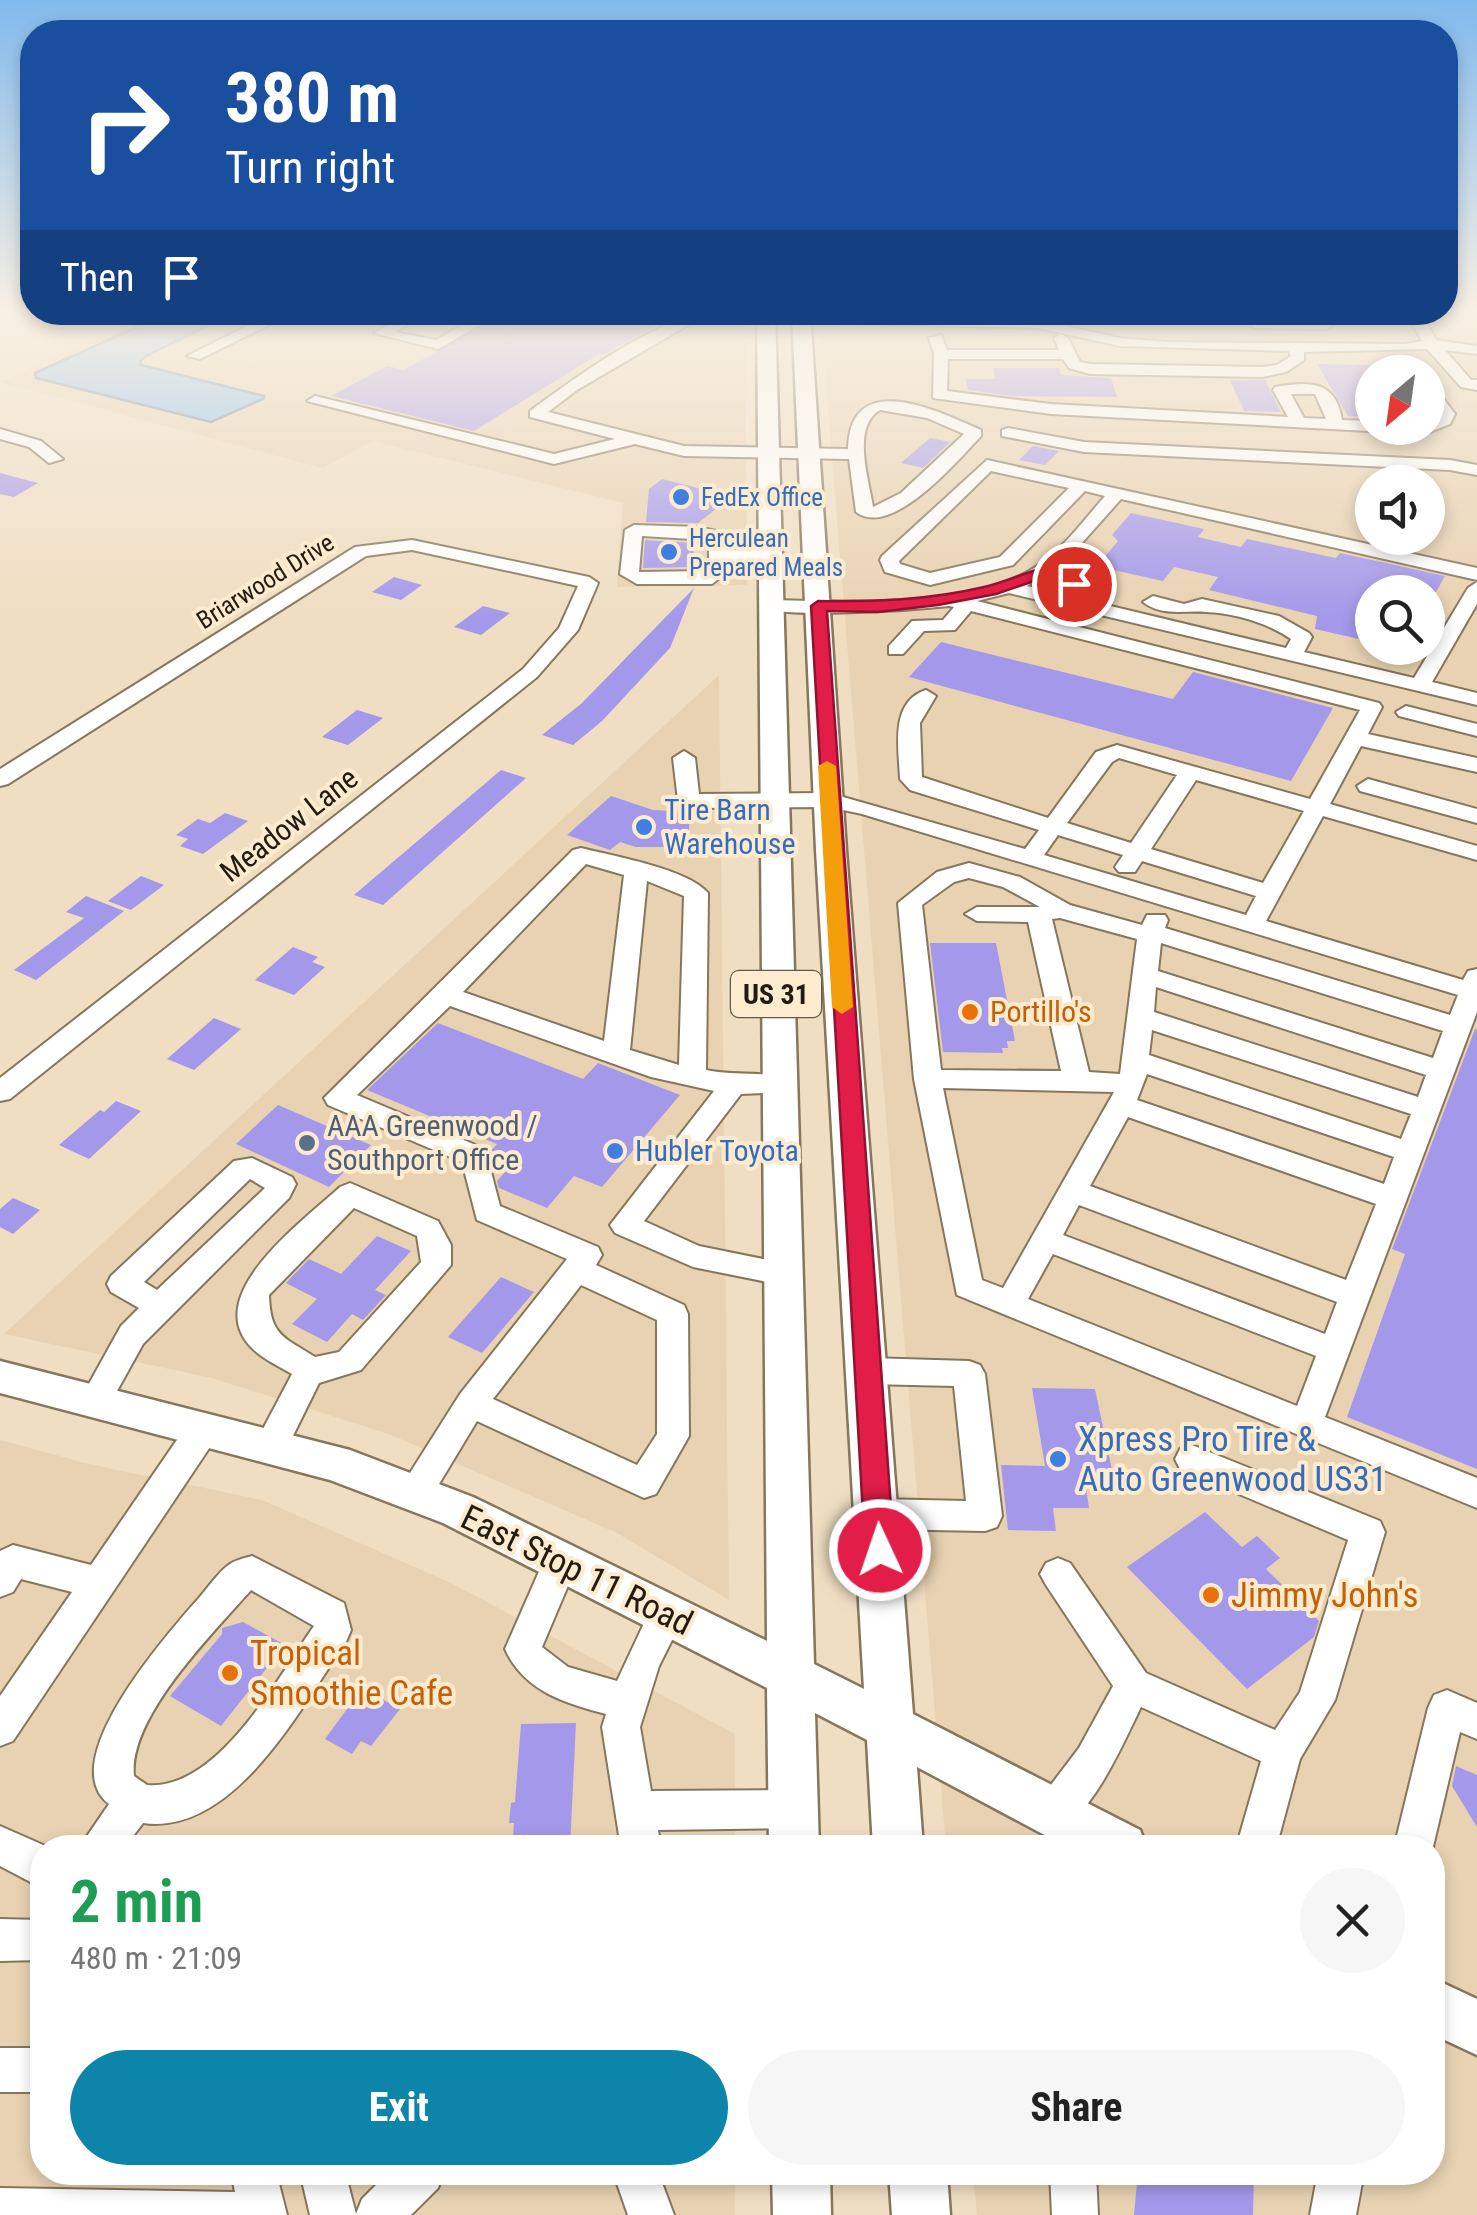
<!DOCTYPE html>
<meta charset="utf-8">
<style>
:root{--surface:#fff;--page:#f6f6f6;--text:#222;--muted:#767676;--accent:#0d84aa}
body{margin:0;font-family:"Roboto Condensed",sans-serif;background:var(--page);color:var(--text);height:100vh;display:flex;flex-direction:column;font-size:38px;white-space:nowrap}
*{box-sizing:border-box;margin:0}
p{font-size:32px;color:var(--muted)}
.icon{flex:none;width:55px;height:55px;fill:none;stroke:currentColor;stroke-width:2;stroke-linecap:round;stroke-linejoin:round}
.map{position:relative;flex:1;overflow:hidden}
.details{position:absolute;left:30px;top:1835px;width:1415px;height:350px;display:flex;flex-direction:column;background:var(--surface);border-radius:40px;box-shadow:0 5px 15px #0003}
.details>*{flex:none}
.hud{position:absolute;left:20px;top:20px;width:1438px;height:305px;border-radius:40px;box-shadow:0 5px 15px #0003;background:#1a4fa0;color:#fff;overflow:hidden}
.needle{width:65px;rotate:209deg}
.fabs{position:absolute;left:1355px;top:355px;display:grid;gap:20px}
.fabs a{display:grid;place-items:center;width:90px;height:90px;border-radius:50%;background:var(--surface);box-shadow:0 5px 15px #0003;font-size:50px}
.pin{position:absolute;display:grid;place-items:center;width:85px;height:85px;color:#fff;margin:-42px;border:5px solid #fff;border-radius:50%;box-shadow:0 2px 10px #0007}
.me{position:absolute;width:110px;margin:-55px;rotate:357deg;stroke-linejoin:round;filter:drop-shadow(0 0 8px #0008)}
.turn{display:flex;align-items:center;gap:35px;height:210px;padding:0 40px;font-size:45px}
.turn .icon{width:130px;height:130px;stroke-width:2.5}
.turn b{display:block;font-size:70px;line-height:85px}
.then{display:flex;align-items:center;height:95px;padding:0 40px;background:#0003;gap:20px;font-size:38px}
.round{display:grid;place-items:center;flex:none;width:105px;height:105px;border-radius:52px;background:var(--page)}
.headline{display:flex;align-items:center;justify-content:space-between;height:170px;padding:0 40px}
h1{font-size:60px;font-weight:700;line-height:75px;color:#1e9e55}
.action{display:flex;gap:20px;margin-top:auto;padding:20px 40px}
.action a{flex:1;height:115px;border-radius:60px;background:var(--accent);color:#fff;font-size:40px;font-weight:700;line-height:115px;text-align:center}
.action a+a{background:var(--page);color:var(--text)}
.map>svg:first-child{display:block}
.built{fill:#e8d2b1;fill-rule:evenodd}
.water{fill:#86c0f4;stroke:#688eb0;stroke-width:2.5}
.building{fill:#a498eb}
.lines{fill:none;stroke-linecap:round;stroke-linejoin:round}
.minor-casing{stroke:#85765c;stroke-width:4}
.major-casing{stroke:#85765c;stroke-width:5}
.minor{fill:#fff;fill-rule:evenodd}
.major{fill:#fff;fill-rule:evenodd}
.route{fill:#e11d48;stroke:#92132f;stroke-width:2.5}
.slow{fill:#f59e0b}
.shop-dot{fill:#3f7fe0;stroke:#fdebcf;stroke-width:4}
.food-dot{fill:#e8710a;stroke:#fdebcf;stroke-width:4}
.service-dot{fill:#5c6f8a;stroke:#fdebcf;stroke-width:4}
.labels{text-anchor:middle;stroke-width:8;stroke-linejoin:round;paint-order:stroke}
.far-shop-label{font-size:25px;fill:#366cbe;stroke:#fdebcf;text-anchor:start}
.far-street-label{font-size:25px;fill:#211b11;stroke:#fdebcf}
.shield{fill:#fdebcf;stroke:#63594a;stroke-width:2.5}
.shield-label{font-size:28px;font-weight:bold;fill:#211b11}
.shop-label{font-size:30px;fill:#366cbe;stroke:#fdebcf;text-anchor:start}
.street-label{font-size:30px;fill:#211b11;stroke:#fdebcf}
.food-label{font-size:30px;fill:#c56008;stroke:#fdebcf;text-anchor:start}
.service-label{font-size:30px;fill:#4e5e75;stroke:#fdebcf;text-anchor:start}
.near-shop-label{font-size:35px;fill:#366cbe;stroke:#fdebcf;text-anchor:start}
.near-street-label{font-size:35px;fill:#211b11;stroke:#fdebcf}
.near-food-label{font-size:35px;fill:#c56008;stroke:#fdebcf;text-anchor:start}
</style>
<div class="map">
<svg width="1477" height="2215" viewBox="0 0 1477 2215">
<rect width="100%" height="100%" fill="#efdec2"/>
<g class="built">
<path d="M1445 310H1477V2215H977L973 2173 1432 2172V1848L946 1847 820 313ZM1372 372H1428V428H1372ZM1372 482H1428V538H1372ZM1372 592H1428V648H1372Z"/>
<path d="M157 313H745L747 585 617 587 623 503 373 441 323 468 0 382Z"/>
<path d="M719 675 729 1600 617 1533 389 1434 212 1378 4 1334Z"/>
<path d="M0 1440 89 1464 262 1500 451 1583 735 1734V1847L42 1848V2172L735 2173V2215H0Z"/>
</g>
<path class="water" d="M168 313H234L146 356 140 361 141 365 264 396 263 399 211 422 36 378 35 373Z"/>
<g class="building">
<path d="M507 312 583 325 604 313 659 324 604 355 599 354 474 431 331 396 387 366 404 370Z"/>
<path d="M1317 364 1372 365V417L1348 416Z"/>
<path d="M993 368H1059L1061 375 1111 378 1117 397 1014 396 968 390 966 379H995Z"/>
<path d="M1230 380H1265L1281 412 1244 411Z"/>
<path d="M930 438 950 442 923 468 901 463Z"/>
<path d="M1033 446 1059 451 1045 465 1019 460Z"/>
<path d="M0 473 38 483 14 497 0 494Z"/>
<path d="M662 479 726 495 719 500 725 502 698 523 646 522 649 489Z"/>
<path d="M1131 513 1204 529 1198 537 1241 547 1247 539 1336 558 1340 553 1445 576 1436 592H1372V642L1315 629 1317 616 1209 590 1218 577 1174 567 1163 581 1104 568 1108 563 1101 561 1118 541 1112 535Z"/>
<path d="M645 540 694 543 693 567 643 568Z"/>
<path d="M394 577 422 585 401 600 372 592Z"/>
<path d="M694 588 670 648 602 721 573 745 542 735 582 703Z"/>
<path d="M483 606 510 613 481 635 454 627Z"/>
<path d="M941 642 1173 699 1193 672 1333 708 1291 781 909 677Z"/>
<path d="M357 710 383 718 348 745 322 737Z"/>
<path d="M501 770 526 778 383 905 354 895Z"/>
<path d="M611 796 653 810 690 812 688 847H636L620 842 610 850 567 835Z"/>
<path d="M225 813 248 821 203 854 180 846 188 839 176 835 198 819 210 823Z"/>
<path d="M141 876 164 885 131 910 108 901Z"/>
<path d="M86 896 124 911 36 980 14 970 84 918 66 912Z"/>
<path d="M930 943H996L1015 1041H1007L1008 1048H1002L1003 1053 943 1052Z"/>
<path d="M293 947 318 957 312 962 325 967 294 995 255 980Z"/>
<path d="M214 1018 241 1029 194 1070 167 1059Z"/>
<path d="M438 1023 583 1079 598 1063 680 1095 602 1187 574 1176 547 1208 499 1188 497 1181 514 1162 490 1152 497 1144 367 1090Z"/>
<path d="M1475 1029 1477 1030V1469L1347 1417 1405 1254 1392 1249Z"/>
<path d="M116 1101 141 1111 89 1159 59 1145 100 1110 104 1112Z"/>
<path d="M278 1105 371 1145 329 1187 236 1144Z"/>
<path d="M13 1198 40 1210 13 1234 0 1227V1209Z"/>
<path d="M377 1236 411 1251 375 1290 386 1295 363 1320 352 1314 327 1342 292 1324 317 1299 286 1283 309 1259 341 1274Z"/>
<path d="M501 1277 534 1292 482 1353 448 1337Z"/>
<path d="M1032 1388 1095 1389 1113 1475 1084 1474 1089 1508H1053L1056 1531 1008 1530 1001 1465 1045 1466Z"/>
<path d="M1205 1512 1242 1547 1257 1536 1280 1558 1266 1569 1319 1621 1314 1637 1247 1689 1127 1567Z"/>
<path d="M243 1622 285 1645 221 1726 170 1696 222 1634V1628Z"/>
<path d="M369 1692 400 1709 371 1746 361 1741 352 1754 325 1739 358 1694Z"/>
<path d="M576 1723 570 1848H512L514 1823H509L511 1803 515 1802 521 1724Z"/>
<path d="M1456 1766 1477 1775V1827L1452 1786Z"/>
<path d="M1138 2172H1254L1253 2215H1134Z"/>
</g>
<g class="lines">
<g class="minor-casing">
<g id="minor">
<path d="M275 312H295L200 359 187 356Z"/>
<path d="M409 312H428L395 332 436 340 485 312H503L438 349 374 333Z"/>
<path d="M705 312 1038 320 1120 338 1166 342 1405 344 1422 341 1406 312H1420L1436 340 1477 346V354L1445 350 1471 380H1477V390L1461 387 1427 349 1304 352V360L1286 372 1262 377 1090 374 1069 368 1063 359H948L947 391 1051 404 1288 417 1273 390 1275 387C1309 381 1336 380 1342 420L1372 421V428H1428V422L1439 414 1428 399V384L1434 386 1455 414 1450 424 1425 434 1051 414 933 398 934 354 929 338 941 335 947 350H1059L1054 338 1061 334 1068 338 1080 362 1090 364 1262 367 1277 365 1291 356 1289 351 1120 346 1038 328 708 320 688 325 577 390 548 412 684 446 848 449C850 368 936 410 981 430V436C958 460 892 539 856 512L849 459 684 456 635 444 554 464 307 401 315 396 554 454 615 439 530 417V411C579 375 646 326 705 312ZM1291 394H1315L1326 419 1304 418ZM880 410 927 418 964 434 901 493 873 507C869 480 851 427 880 410Z"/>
<path d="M1243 312H1257L1262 320 1326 321 1333 325 1326 329 1257 328 1252 327Z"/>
<path d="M1350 312H1364V313L1357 317Z"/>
<path d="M1008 428 1084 442 1450 460 1477 465V475L1450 470 1084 452 1002 436V430Z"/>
<path d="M0 429 41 441 63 459 49 463 29 447 0 439Z"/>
<path d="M987 460 1477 568V580L1121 499 1065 562 1027 586 1286 648 1291 639C1268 623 1234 613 1206 612 1184 610 1163 617 1143 602L1153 596 1184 604 1202 599 1279 616 1309 633 1312 637 1304 652 1414 678 1468 588 1477 582V604L1432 682 1477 693V705L1009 593 977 601 1379 703 1382 707 1368 734 1477 758V772L1361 746 1330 804 1477 846V860L1323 816 1266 921 1463 980 1468 971 1477 969V1012L1325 1417 1477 1478V1508L957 1295 914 1079 898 903 937 872 969 863 1020 877 1070 905 1142 925 1147 915H1165L1168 920 1165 928 1450 1015 1458 995 862 814 829 807 689 808 678 801 673 758 684 751 695 758 699 794 829 793 1025 849 1039 830 910 790 900 779C899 749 889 702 926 690L936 696 920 723 922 777 1048 818 1096 752 1117 745 1310 799 1360 710 971 611 955 630 924 631 903 654H889V646L912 621 943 620 954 607 949 606C920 609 779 620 761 606L771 600C848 601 961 610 1029 571 1060 554 1082 522 1105 496L1085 491 1013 565 930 585 885 572 880 560 882 556ZM991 471 1069 488 1000 557 930 573 900 564 899 561ZM1119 758 1177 775 1131 843 1067 823 1112 762ZM1196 780 1304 811 1263 883 1151 849ZM1058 835 1123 855 1115 867 1119 872H1135L1142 861 1256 896 1246 915 1044 855ZM969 878 1003 887 1040 907H977L965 914 977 921 1028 922 1061 1071 941 1070 922 905 954 882ZM1060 918 1137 939 1120 1074 1089 1072 1052 919ZM1161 943 1443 1031 1433 1058 1158 971ZM1156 987 1426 1075 1418 1097 1154 1012ZM1152 1030 1411 1114 1401 1139 1149 1055ZM1147 1074 1394 1157 1384 1184 1137 1100ZM943 1088 1114 1092 1003 1288 982 1280ZM1128 1117 1376 1204 1346 1280 1090 1186ZM1079 1205 1337 1302 1325 1334 1063 1235ZM1053 1254 1316 1356 1297 1406 1028 1299Z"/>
<path d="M634 525 699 527 724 533 727 550 770 549 779 554 770 559 727 561V572L712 584H637L620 574 625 530ZM642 536 709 540V571L639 572Z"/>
<path d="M412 540 589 577 598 583 578 630 537 677 10 1099 0 1101V1078L523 669 559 628 578 586 412 550 366 556 8 784 0 786V769L355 547Z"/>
<path d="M1406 706 1477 724V736L1399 716 1396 712Z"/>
<path d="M1368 779 1477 809V823L1360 791 1357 786Z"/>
<path d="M581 848C613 856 688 869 708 893L706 1070C732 1076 762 1071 788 1078L792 1085 788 1092 741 1094 644 1221 699 1246 793 1265 797 1273 793 1281 782 1285 693 1267 615 1233 610 1225 714 1091 651 1077 450 1006 357 1095 485 1149 500 1206 598 1247 602 1255 596 1265 684 1305 688 1314 689 1436 656 1494 644 1498 477 1421 427 1504 415 1509 403 1504 398 1494 403 1484 460 1394 567 1259 477 1220 462 1162 328 1105 324 1098 573 850ZM586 864 624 875 604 1041 463 992ZM647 881 684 896 679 1065 630 1050ZM581 1285 657 1320V1434L637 1465 493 1399Z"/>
<path d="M252 1158 292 1177 296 1184 289 1198 143 1344 107 1409 96 1413 85 1409 80 1400 85 1391 121 1326 139 1308 111 1292 107 1284 111 1276 234 1161ZM250 1179 265 1188 157 1290 144 1282Z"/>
<path d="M350 1183 438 1221 451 1245V1265L361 1370 319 1383 283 1456 271 1460 259 1456 254 1446 292 1374C279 1366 262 1359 252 1348 199 1295 305 1220 340 1187ZM354 1208 417 1236 421 1262 339 1352 315 1357C284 1337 270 1336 269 1295Z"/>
<path d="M869 1358 969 1361 980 1365 985 1374 1002 1516 997 1527 985 1531 877 1529 865 1524 860 1514 865 1504 877 1499 966 1501 954 1386 869 1384 858 1380 853 1371 858 1362Z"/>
<path d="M204 1414 216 1418 220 1428 216 1438 13 1741 0 1746V1696L72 1592 21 1579 13 1592 0 1597V1551L13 1545 91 1565 192 1418Z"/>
<path d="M1192 1445 1380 1521 1385 1532 1335 1700 1300 1759 1276 1848H1236L1261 1761 1141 1707C1123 1743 1093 1816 1055 1831L1041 1826 1035 1812 1041 1798 1079 1748 1113 1686 1046 1585 1040 1574 1046 1563 1058 1558 1070 1563 1146 1673 1275 1730 1300 1692 1348 1540 1180 1469 1175 1459 1180 1449Z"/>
<path d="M560 1546 572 1551 578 1562 542 1647 568 1667 617 1681 654 1602 667 1598 680 1602 685 1614 659 1666 640 1727 651 1791 794 1790 808 1795 814 1809 808 1823 794 1828 658 1830 661 1848H621L602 1727 606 1714C564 1703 524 1691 505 1649L548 1551Z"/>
<path d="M252 1556 344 1603 351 1630 346 1642C302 1705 235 1836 143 1823L124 1848H79L109 1804C53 1762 169 1632 198 1599 208 1588 218 1572 230 1564 236 1560 245 1558 252 1556ZM251 1590 314 1626C278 1677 218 1791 147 1785L134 1776C128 1717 214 1632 251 1590Z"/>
<path d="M1447 1690 1477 1703V1739L1460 1732 1432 1851V1848H1394L1428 1708 1434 1695Z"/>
<path d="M0 1826 50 1848H42V1888L0 1866Z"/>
<path d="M0 1919 42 1920V1960L0 1961Z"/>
<rect x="0" y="2048" width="42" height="44"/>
<path d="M231 2172H276L287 2215H0V2188L235 2192Z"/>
<path d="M300 2172H345L356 2214 362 2199 389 2172H444L438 2188 411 2215H310Z"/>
<path d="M613 2172H658L674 2215H628Z"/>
<path d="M1050 2172H1096L1098 2215H1052Z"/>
<path d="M1318 2172H1364L1356 2215H1310Z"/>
</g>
</g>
<g class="major-casing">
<g id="major">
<path d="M757 312H775L814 1664 864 1689 816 850 792 312H810L846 850 913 1714 1140 1830 1147 1848H1069L917 1767 923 1848H873L867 1740 815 1713 819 1848H769L767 1688 443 1523 330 1480 0 1393V1361L350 1450 473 1497 767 1641Z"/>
<path d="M1432 1978 1477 1999V2055L1432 2034Z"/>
<path d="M772 2172H830L831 2215H773Z"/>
<path d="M889 2172H947L950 2215H892Z"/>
</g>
</g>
<use href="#minor" class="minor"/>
<use href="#major" class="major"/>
</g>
<linearGradient id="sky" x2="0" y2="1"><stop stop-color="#81b9ed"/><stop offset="0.5" stop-color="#f8f0e4"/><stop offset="1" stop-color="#f8f0e4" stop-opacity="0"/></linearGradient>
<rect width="1477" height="620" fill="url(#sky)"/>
<path class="route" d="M1036 570 1082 584 1074 588 1037 580 996 594 938 605 878 612 827 611 894 1550 890 1559 880 1562 869 1559 865 1550 811 606 818 601C874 602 929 600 984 587 1002 583 1019 575 1036 570Z"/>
<path class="slow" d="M827 761 836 766 853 1007 842 1014 832 1007 818 766Z"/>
<g class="shop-dot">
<circle cx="681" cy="497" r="10"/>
<circle cx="669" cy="552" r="10"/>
<circle cx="644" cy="827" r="10"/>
<circle cx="615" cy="1151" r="10"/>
<circle cx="1058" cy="1459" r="10"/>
</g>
<g class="food-dot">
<circle cx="970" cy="1012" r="10"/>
<circle cx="1211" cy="1595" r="10"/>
<circle cx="230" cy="1673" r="10"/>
</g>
<circle class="service-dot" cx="307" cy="1143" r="10"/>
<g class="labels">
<g class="far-shop-label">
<text x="701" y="506">FedEx Office</text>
<text x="689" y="547">Herculean<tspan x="689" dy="29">Prepared Meals</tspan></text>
</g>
<g class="far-street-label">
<text transform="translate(265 581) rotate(-32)" y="9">Briarwood Drive</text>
</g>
<rect class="shield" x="731" y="971" width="90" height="46" rx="8"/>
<g class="shield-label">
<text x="776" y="1004">US 31</text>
</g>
<g class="shop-label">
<text x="664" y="820">Tire Barn<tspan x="664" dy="34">Warehouse</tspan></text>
<text x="635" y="1161">Hubler Toyota</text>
</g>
<g class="street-label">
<text transform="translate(289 825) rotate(-38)" y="10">Meadow Lane</text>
</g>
<g class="food-label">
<text x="990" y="1022">Portillo's</text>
</g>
<g class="service-label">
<text x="327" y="1136">AAA Greenwood /<tspan x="327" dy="34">Southport Office</tspan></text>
</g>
<g class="near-shop-label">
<text x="1078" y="1451">Xpress Pro Tire &amp;<tspan x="1078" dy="40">Auto Greenwood US31</tspan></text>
</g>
<g class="near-street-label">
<text transform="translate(577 1570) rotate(26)" y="12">East Stop 11 Road</text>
</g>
<g class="near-food-label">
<text x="1231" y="1607">Jimmy John's</text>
<text x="250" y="1665">Tropical<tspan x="250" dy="40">Smoothie Cafe</tspan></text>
</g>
</g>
</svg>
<div class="fabs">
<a><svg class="needle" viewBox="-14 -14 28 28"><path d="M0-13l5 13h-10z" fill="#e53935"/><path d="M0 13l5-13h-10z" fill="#767676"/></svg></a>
<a><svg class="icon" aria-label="sound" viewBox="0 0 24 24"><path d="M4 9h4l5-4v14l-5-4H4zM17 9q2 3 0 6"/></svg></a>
<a><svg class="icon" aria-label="search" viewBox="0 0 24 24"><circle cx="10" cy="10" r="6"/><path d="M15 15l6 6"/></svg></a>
</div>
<div class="pin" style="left:1074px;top:584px;background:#d93025"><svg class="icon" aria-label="arrive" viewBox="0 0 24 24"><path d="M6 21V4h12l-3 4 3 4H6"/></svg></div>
<svg class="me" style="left:880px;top:1550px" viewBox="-20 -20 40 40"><circle r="17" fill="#e11d48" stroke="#fff" stroke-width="3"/><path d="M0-11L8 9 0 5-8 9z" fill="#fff"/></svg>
<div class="hud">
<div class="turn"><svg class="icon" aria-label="right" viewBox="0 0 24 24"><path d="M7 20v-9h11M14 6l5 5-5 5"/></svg><div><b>380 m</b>Turn right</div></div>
<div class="then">Then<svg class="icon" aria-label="arrive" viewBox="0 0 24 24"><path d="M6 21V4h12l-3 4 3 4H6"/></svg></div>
</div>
<section class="details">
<div class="headline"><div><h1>2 min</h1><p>480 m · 21:09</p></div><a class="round"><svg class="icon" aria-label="close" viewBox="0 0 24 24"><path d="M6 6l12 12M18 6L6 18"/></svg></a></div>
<div class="action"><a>Exit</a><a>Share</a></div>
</section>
</div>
